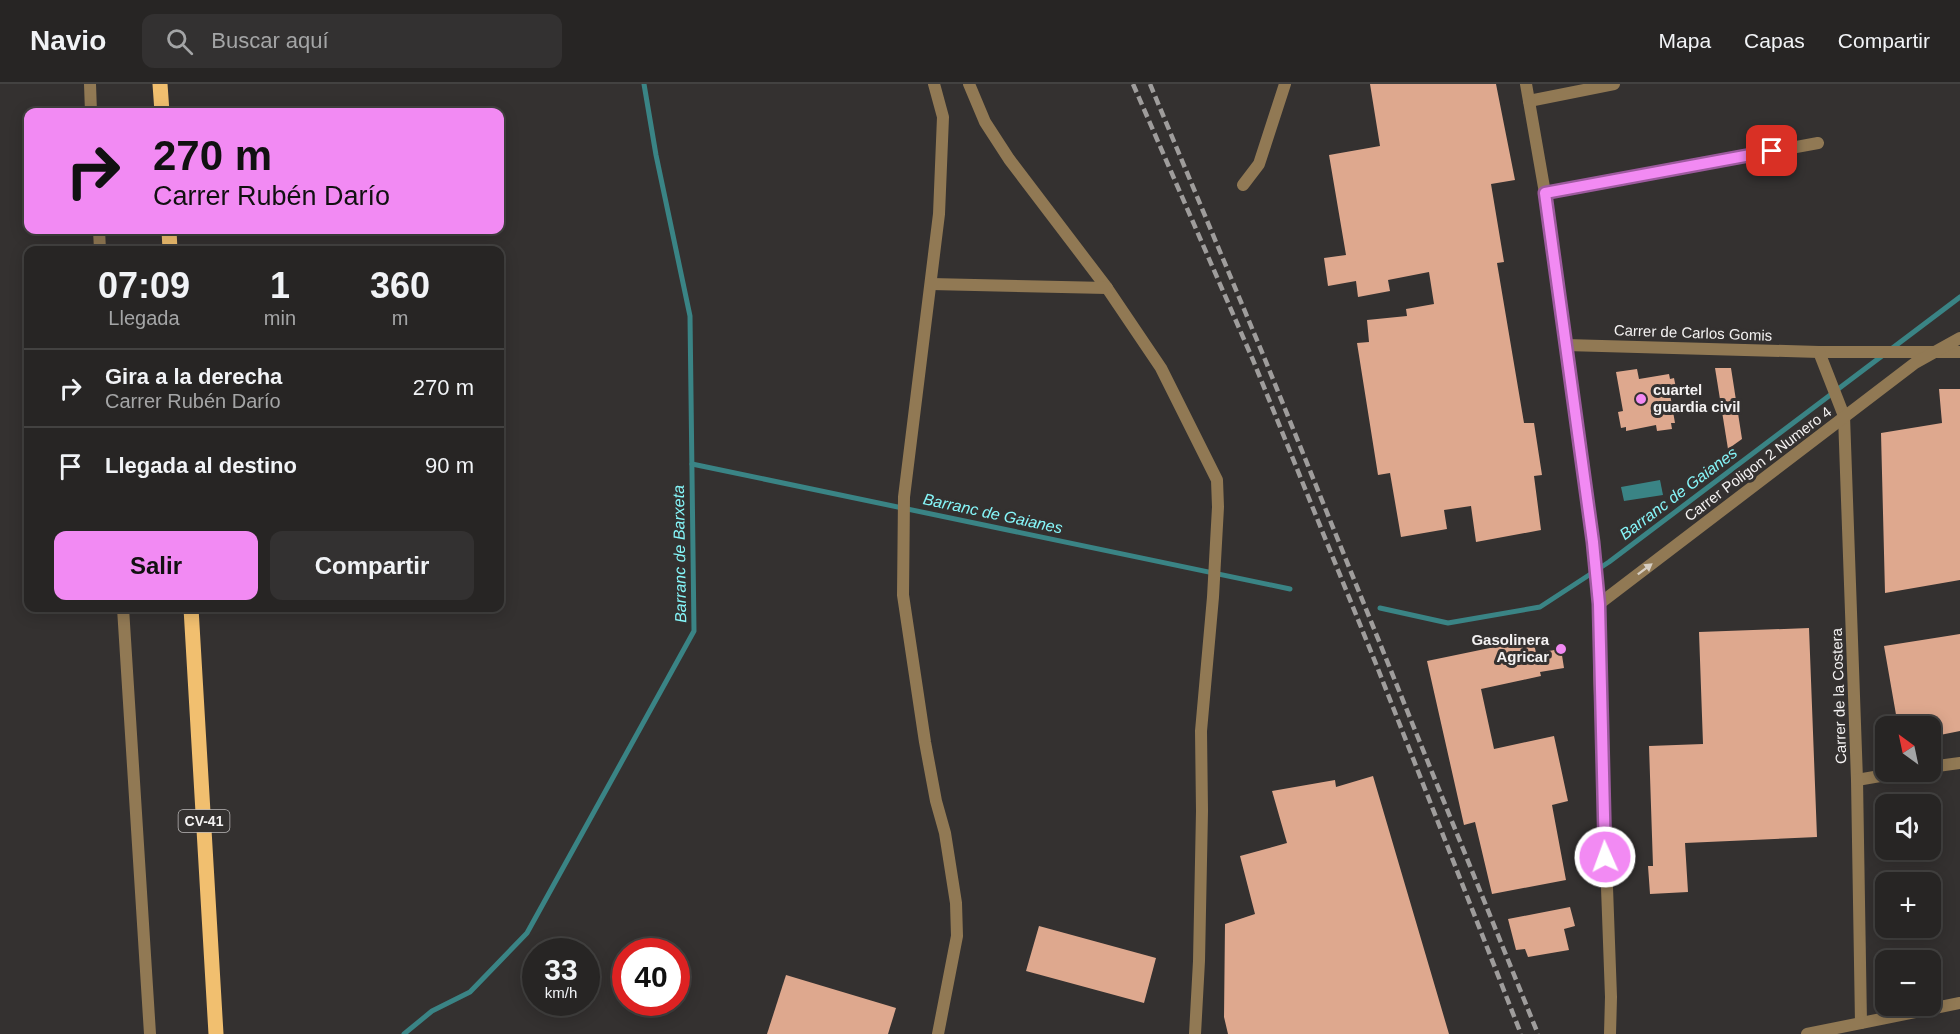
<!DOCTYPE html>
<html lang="es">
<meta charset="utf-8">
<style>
:root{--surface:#272524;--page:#333131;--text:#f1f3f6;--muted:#a4a5a6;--line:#434241;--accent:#f28af3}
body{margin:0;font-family:Helvetica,sans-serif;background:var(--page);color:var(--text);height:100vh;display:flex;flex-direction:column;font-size:22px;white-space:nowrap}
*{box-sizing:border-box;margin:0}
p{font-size:20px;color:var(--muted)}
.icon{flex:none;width:33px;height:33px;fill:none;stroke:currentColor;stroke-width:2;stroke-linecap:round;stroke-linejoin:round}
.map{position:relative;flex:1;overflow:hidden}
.details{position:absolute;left:24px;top:162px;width:480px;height:366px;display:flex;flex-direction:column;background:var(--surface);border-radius:12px;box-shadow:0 3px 15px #0003,0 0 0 2px var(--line)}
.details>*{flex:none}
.banner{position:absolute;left:24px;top:24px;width:480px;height:126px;border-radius:12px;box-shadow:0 3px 15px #0003,0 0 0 2px var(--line);background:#f28af3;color:#111;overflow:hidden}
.needle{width:39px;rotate:327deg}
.tools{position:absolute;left:1875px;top:632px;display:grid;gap:12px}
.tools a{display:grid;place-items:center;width:66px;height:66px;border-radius:12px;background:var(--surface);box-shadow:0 3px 15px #0003,0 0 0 2px var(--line);font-size:30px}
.speed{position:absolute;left:522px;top:854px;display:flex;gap:12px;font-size:30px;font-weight:700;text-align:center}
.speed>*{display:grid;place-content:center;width:78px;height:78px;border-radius:50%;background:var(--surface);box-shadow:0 3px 15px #0003,0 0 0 2px var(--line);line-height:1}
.speed small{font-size:15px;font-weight:400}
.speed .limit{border:9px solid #d22;background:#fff;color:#111}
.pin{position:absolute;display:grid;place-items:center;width:51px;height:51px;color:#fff;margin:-26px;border-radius:12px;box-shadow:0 3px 9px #0006}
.me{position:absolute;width:66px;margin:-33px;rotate:358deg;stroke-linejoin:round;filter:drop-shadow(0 0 4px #0008)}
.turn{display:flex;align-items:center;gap:21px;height:126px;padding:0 30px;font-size:27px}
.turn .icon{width:78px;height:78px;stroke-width:2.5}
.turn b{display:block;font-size:42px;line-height:51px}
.eta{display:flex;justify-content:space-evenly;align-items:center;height:102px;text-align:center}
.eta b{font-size:36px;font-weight:700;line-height:42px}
.cta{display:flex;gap:12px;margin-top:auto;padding:12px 30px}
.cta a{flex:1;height:69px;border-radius:12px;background:var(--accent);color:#111;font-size:24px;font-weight:700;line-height:69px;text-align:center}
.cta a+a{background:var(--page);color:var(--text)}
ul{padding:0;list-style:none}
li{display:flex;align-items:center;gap:18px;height:78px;padding:0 30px;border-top:2px solid var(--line)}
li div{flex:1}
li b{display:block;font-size:22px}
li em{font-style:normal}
header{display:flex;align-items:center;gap:36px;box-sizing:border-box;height:84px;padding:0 30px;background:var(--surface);border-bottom:2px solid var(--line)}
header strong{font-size:28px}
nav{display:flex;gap:33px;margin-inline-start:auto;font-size:21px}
.search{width:420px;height:54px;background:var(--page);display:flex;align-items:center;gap:15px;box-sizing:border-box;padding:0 21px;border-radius:12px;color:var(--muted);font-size:22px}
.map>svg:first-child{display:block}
.water{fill:#3a8485}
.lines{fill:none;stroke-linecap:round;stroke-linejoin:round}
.stream{stroke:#3a8485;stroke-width:5}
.building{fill:#dea88e}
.minor{stroke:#917954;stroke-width:12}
.tertiary{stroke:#917954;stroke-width:12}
.primary{stroke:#f1bf6f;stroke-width:15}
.rail{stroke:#9f9d9c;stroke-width:4.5;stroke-dasharray:9 4.5;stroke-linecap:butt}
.oneway{fill:#d6cec3}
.route-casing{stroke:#9d5a9e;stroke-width:15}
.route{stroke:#f28af3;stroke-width:10}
.poi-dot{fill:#f28af3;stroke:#343130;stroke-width:2}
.labels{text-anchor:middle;stroke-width:6;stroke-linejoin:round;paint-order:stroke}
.shield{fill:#343130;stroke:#bab8b8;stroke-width:1.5}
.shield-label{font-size:14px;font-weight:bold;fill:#f4f2f2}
.street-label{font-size:15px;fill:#f4f2f2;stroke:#343130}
.poi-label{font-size:15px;font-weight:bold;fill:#f4f2f2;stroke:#343130;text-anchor:start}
.water-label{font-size:16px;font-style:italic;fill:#86f6f9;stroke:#343130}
</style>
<header>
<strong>Navio</strong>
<div class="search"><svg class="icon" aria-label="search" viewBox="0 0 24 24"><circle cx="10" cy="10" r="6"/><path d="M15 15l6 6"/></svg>Buscar aquí</div>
<nav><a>Mapa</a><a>Capas</a><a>Compartir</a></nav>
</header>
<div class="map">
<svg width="1960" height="950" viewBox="0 0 1960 950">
<rect width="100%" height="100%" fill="#343130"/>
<path class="water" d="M1660 396 1663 411 1624 417 1621 403Z"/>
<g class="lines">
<g class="stream">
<path d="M692 380 1290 505"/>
<path d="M1380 524 1448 539 1540 523 1609 478 1960 213"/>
<path d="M404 950 432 927 470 908 527 849 694 547 690 232 656 71 644 0"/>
</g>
</g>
<g class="building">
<path d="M1370 0H1496L1515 96 1491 100 1504 178 1497 179 1524 339H1534L1542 391 1534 392 1541 446 1476 458 1471 422 1444 426 1447 445 1401 453 1390 389 1378 391 1357 259 1369 258 1367 236 1407 232 1406 225 1434 220 1429 188 1388 196 1390 207 1358 213 1356 197 1328 202 1324 174 1346 171 1329 71 1380 62Z"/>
<path d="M1715 284H1731L1742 355 1728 365Z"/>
<path d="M1637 285 1639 295 1669 290 1670 295 1674 294 1677 309 1670 310 1675 339H1671L1672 345 1657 347 1656 341 1626 347V343L1621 344 1618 328 1623 327 1616 288Z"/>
<path d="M1939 305H1960V496L1885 509 1881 349 1942 339Z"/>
<path d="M1809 544 1817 753 1685 759 1688 808 1650 810 1648 782H1653L1649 662 1703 660 1699 548Z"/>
<path d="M1960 550V647L1930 653V642H1898L1884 562Z"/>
<path d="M1533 555 1536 569 1561 565 1564 584 1540 588 1541 592 1481 605 1494 665 1554 652 1568 717 1552 721 1566 796 1492 810 1475 738 1464 741 1427 577Z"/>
<path d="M1373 692 1449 950H1228L1224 933 1225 840 1255 830 1240 772 1287 759 1272 707 1335 696 1336 703Z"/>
<path d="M1570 823 1575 842 1564 845 1569 866 1528 873 1525 865 1516 866 1508 835Z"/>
<path d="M1039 842 1156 874 1144 919 1026 887Z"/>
<path d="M786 891 896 924 888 950H767Z"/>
</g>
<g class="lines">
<g class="minor">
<path d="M90 0 91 28"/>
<path d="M934 0 943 33 939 130 904 413 903 511 925 658 936 717 945 749 956 819 957 852 938 950"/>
<path d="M969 0 985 38 1009 75 1107 204 1161 284 1217 396 1218 423 1213 513 1201 647 1202 727 1199 877 1195 950"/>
<path d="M1529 17 1614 0"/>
<path d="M1243 101 1259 80 1285 0"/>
<path d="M1545 109 1818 59"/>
<path d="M99 146 100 166"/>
<path d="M931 200 1107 204"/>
<path d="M1566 261 1819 268H1960"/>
<path d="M1819 268 1844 332 1857 696 1861 939"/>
<path d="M1599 520 1915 279 1960 254"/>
<path d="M123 524 150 950"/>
<path d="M1930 683 1960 679"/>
<path d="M1857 696 1909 687"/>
<path d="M1807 950 1960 919"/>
</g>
<path class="tertiary" d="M1526 0 1545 109 1593 458 1599 520V584L1611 913 1610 950"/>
<g class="primary">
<path d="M160 0 162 28"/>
<path d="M169 146 170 166"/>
<path d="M191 524 216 950"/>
</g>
<g class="rail">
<path d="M1133 0 1253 276 1378 585 1521 950"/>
<path d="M1150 0 1264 273 1538 950"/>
</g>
</g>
<defs><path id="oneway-solid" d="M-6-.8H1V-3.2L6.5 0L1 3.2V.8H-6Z" transform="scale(1.5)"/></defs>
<use class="oneway" href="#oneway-solid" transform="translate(1645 485) rotate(-37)"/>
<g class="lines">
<g class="route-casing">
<path id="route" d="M1605 773 1599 520 1593 458 1545 109 1772 67"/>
</g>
<use href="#route" class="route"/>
</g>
<g class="poi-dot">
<circle cx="1641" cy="315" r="6"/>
<circle cx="1561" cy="565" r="6"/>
</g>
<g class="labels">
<rect class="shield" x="178.5" y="726" width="51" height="22" rx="4.5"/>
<g class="shield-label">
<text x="204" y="742">CV-41</text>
</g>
<g class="street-label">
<text transform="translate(1693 249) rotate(2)" y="5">Carrer de Carlos Gomis</text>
<text transform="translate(1758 380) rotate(-37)" y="5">Carrer Poligon 2 Numero 4</text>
<text transform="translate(1839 612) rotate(-92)" y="5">Carrer de la Costera</text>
</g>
<g class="poi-label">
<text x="1653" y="311">cuartel<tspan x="1653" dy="17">guardia civil</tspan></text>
<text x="1549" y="561" text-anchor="end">Gasolinera<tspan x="1549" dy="17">Agricar</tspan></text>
</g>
<g class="water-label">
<text transform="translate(1678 409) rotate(-37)" y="6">Barranc de Gaianes</text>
<text transform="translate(993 429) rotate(12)" y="6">Barranc de Gaianes</text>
<text transform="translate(679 470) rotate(-91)" y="6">Barranc de Barxeta</text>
</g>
</g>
</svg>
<div class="tools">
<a><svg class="needle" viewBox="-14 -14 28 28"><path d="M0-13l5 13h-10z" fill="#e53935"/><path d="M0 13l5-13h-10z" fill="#a4a5a6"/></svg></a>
<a><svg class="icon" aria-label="sound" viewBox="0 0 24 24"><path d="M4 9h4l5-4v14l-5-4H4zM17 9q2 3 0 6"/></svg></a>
<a>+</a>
<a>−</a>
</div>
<div class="speed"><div>33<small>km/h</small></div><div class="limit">40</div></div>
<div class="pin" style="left:1772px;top:67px;background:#d93025"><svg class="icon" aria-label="arrive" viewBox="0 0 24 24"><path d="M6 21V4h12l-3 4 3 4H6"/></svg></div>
<svg class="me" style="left:1605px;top:773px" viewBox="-20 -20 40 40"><circle r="17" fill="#f28af3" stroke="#fff" stroke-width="3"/><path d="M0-11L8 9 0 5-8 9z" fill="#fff"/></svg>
<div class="banner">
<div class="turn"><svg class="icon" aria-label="right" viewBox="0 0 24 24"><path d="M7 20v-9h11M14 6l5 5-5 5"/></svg><div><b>270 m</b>Carrer Rubén Darío</div></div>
</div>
<section class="details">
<div class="eta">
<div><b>07:09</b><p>Llegada</p></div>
<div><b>1</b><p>min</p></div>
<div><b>360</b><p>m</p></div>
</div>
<ul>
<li><svg class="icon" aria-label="right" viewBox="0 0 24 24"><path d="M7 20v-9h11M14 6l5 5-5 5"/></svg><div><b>Gira a la derecha</b><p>Carrer Rubén Darío</p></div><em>270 m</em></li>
<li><svg class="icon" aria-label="arrive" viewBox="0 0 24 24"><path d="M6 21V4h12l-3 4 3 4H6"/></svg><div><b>Llegada al destino</b></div><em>90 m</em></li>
</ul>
<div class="cta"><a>Salir</a><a>Compartir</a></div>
</section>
</div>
